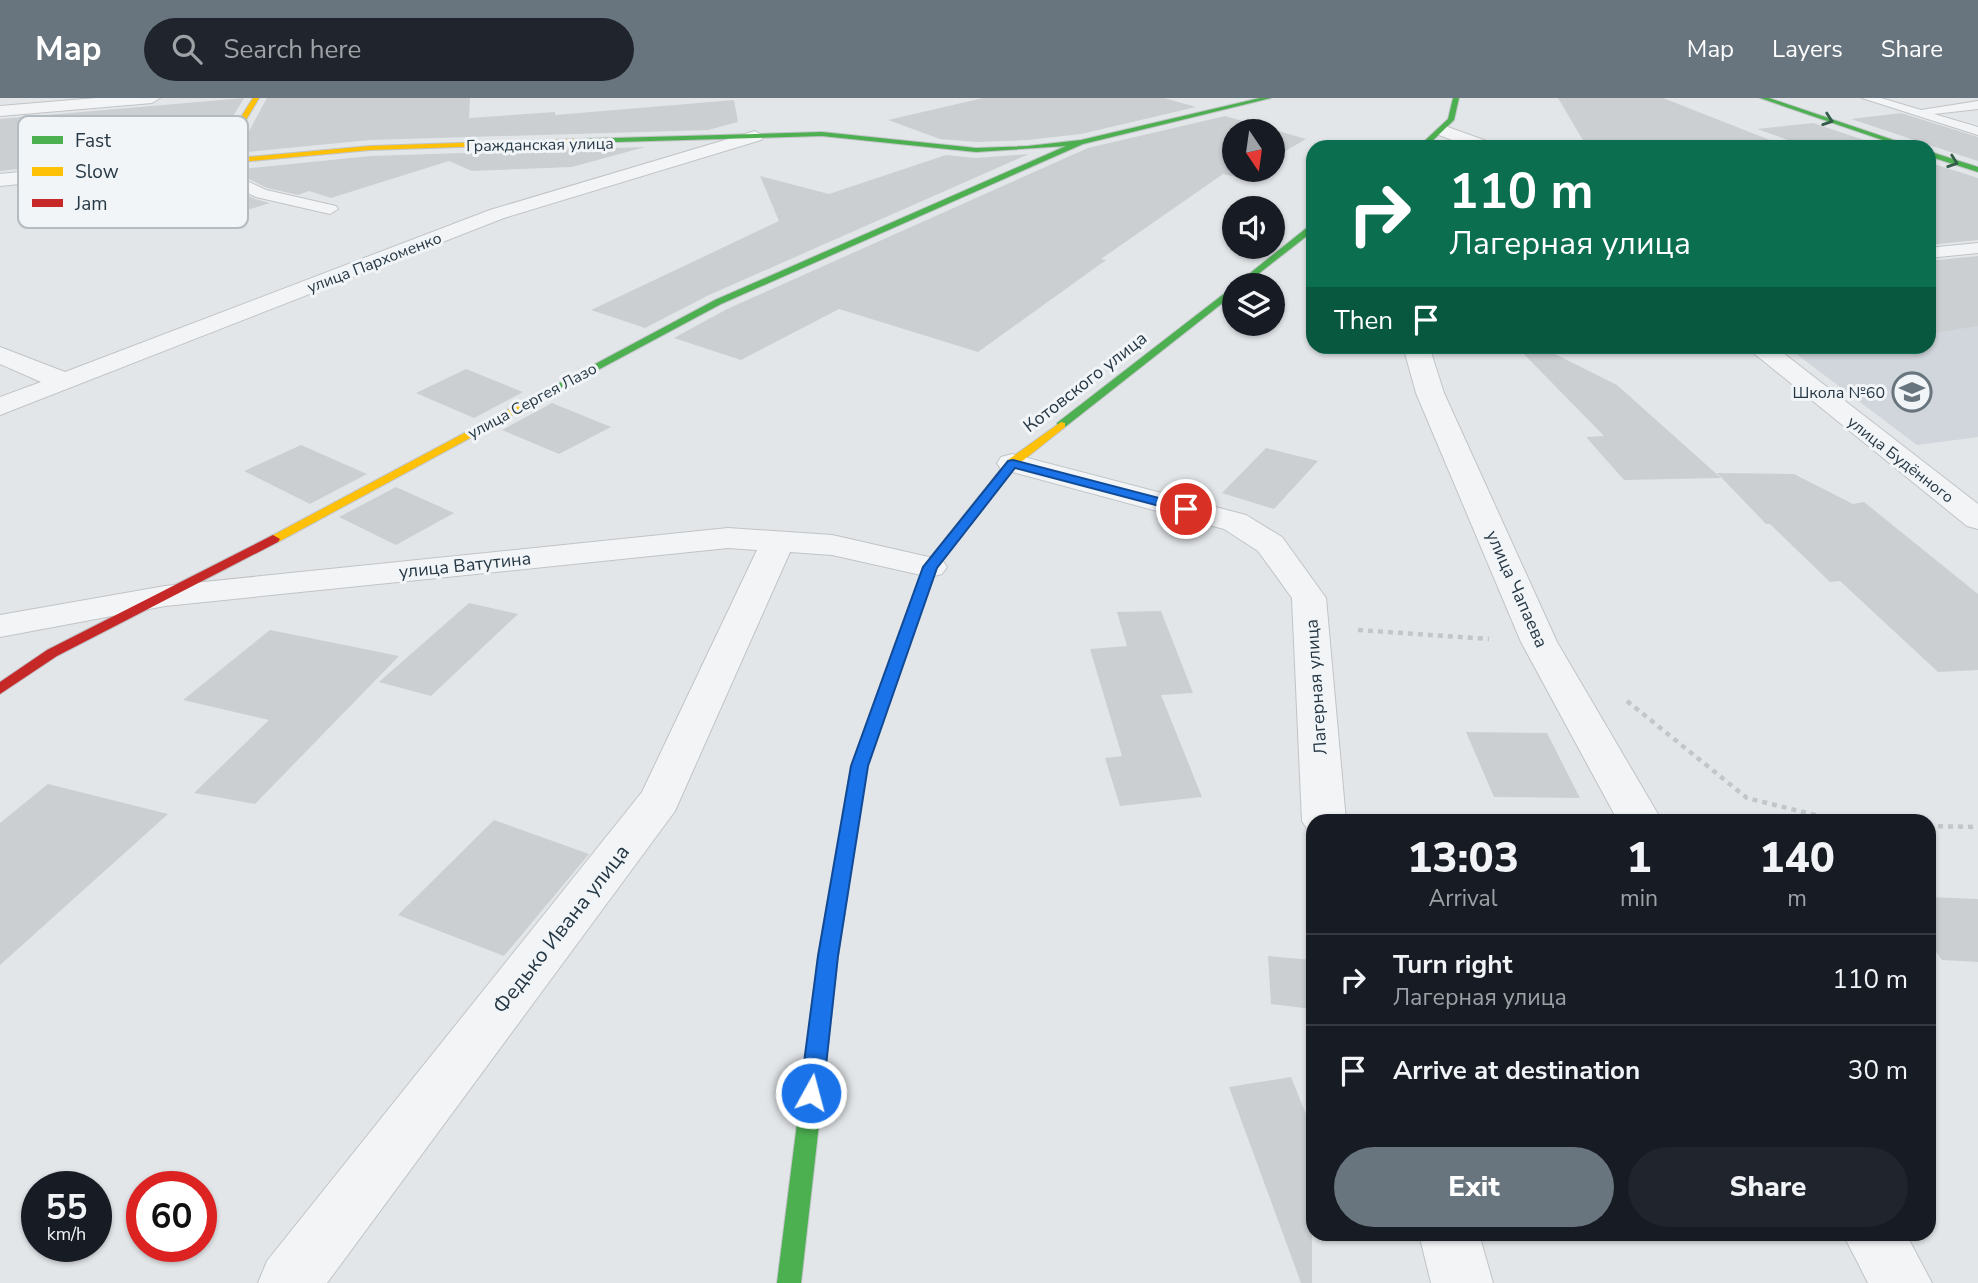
<!DOCTYPE html>
<meta charset="utf-8">
<style>
:root{--surface:#171b24;--page:#20242c;--text:#f1f3f6;--muted:#9ea1a6;--line:#363941;--accent:#69757e}
body{margin:0;font-family:"Nunito Sans",sans-serif;background:var(--page);color:var(--text);height:100vh;display:flex;flex-direction:column;font-size:26px;white-space:nowrap}
*{box-sizing:border-box;margin:0}
p{font-size:23px;color:var(--muted)}
.icon{flex:none;width:38px;height:38px;fill:none;stroke:currentColor;stroke-width:2;stroke-linecap:round;stroke-linejoin:round}
.map{position:relative;flex:1;overflow:hidden}
.panel{position:absolute;left:1306px;top:716px;width:630px;height:427px;display:flex;flex-direction:column;background:var(--surface);border-radius:21px;box-shadow:0 2px 5px #0004}
.panel>*{flex:none}
.guide{position:absolute;left:1306px;top:42px;width:630px;height:214px;border-radius:21px;box-shadow:0 2px 5px #0004;background:#0b6e4f;color:#fff;overflow:hidden}
.needle{width:46px;rotate:167deg}
.fabs{position:absolute;left:1222px;top:21px;display:grid;gap:14px}
.fabs a{display:grid;place-items:center;width:63px;height:63px;border-radius:50%;background:var(--surface);box-shadow:0 2px 5px #0004;font-size:35px}
.speed{position:absolute;left:21px;top:1073px;display:flex;gap:14px;font-size:35px;font-weight:700;text-align:center}
.speed>*{display:grid;place-content:center;width:91px;height:91px;border-radius:50%;background:var(--surface);box-shadow:0 2px 5px #0004;line-height:1}
.speed small{font-size:18px;font-weight:400}
.speed .limit{border:10px solid #d22;background:#fff;color:#111}
.pin{position:absolute;display:grid;place-items:center;width:60px;height:60px;color:#fff;margin:-30px;border:4px solid #fff;border-radius:50%;box-shadow:0 2px 7px #0007}
.me{position:absolute;width:77px;margin:-38px;rotate:7deg;stroke-linejoin:round;filter:drop-shadow(0 0 5px #0008)}
.turn{display:flex;align-items:center;gap:24px;height:147px;padding:0 28px;font-size:32px}
.turn .icon{width:91px;height:91px;stroke-width:2.5}
.turn b{display:block;font-size:49px;line-height:60px}
.then{display:flex;align-items:center;height:66px;padding:0 28px;background:#0003;gap:14px;font-size:26px}
.eta{display:flex;justify-content:space-evenly;align-items:center;height:119px;text-align:center}
.eta b{font-size:42px;font-weight:800;line-height:49px}
.action{display:flex;gap:14px;margin-top:auto;padding:14px 28px}
.action a{flex:1;height:80px;border-radius:42px;background:var(--accent);color:#fff;font-size:28px;font-weight:800;line-height:80px;text-align:center}
.action a+a{background:var(--page);color:var(--text)}
ul{padding:0;list-style:none}
li{display:flex;align-items:center;gap:21px;height:91px;padding:0 28px;border-top:2px solid var(--line)}
li div{flex:1}
li b{display:block;font-size:26px}
li em{font-style:normal}
header{display:flex;align-items:center;gap:42px;box-sizing:border-box;height:98px;padding:0 35px;background:var(--accent);color:#fff}
header strong{font-size:33px}
nav{display:flex;gap:38px;margin-inline-start:auto;font-size:24px}
.search{width:490px;height:63px;background:var(--page);display:flex;align-items:center;gap:18px;box-sizing:border-box;padding:0 24px;border-radius:38px;color:var(--muted);font-size:26px}
.map>svg:first-child{display:block}
.built{fill:#d1d6dc}
.building{fill:#cbcfd2}
.lines{fill:none;stroke-linecap:round;stroke-linejoin:round}
.lane-casing{stroke:#c1c4c7;stroke-width:2}
.street-casing{stroke:#c1c4c7;stroke-width:2}
.fast-casing{stroke:#c1c4c7;stroke-width:2}
.slow-casing{stroke:#c1c4c7;stroke-width:2}
.jam-casing{stroke:#c1c4c7;stroke-width:2}
.path{stroke:#c1c6c9;stroke-width:4.5;stroke-dasharray:5 5;stroke-linecap:butt}
.lane{fill:#f3f4f5;fill-rule:evenodd}
.street{fill:#f3f4f5;fill-rule:evenodd}
.fast{fill:#4caf50;fill-rule:evenodd}
.slow{fill:#ffc107;fill-rule:evenodd}
.jam{fill:#c62828;fill-rule:evenodd}
.oneway{stroke:#325c48}
.route{fill:#1a73e8;stroke:#114b97;stroke-width:2}
.labels{text-anchor:middle;stroke-width:6;stroke-linejoin:round;paint-order:stroke}
.far-street-label{font-size:16px;fill:#273845;stroke:#f1f5f8}
.far-poi-label{font-size:16px;fill:#273845;stroke:#f1f5f8;text-anchor:end}
.street-label{font-size:18px;fill:#273845;stroke:#f1f5f8}
.near-street-label{font-size:21px;fill:#273845;stroke:#f1f5f8}
.key{fill:#f1f5f8;stroke:#b4bcc2;stroke-width:2}
.key-label{font-size:19px;fill:#273845}
</style>
<header>
<strong>Map</strong>
<div class="search"><svg class="icon" aria-label="search" viewBox="0 0 24 24"><circle cx="10" cy="10" r="6"/><path d="M15 15l6 6"/></svg>Search here</div>
<nav><a>Map</a><a>Layers</a><a>Share</a></nav>
</header>
<div class="map">
<svg width="1978" height="1185" viewBox="0 0 1978 1185">
<rect width="100%" height="100%" fill="#e3e6e9"/>
<path class="built" d="M1978 162V339L1917 347 1787 249 1928 248 1929 166Z"/>
<g class="building">
<path d="M244 0 211 55H174L0 73V21Z"/>
<path d="M267 0H470L469 20 555 14V17L734 2 738 24 708 32 370 42 237 55Z"/>
<path d="M983 0H1164L1196 9 1081 36 1028 42 976 44 940 41 888 22Z"/>
<path d="M1558 0H1663L1780 46V49H1587Z"/>
<path d="M1901 15 1978 39V63L1929 47 1922 49 1917 43 1851 21Z"/>
<path d="M1225 18 1306 41 1272 61V33H1234V72H1255L1241 80 1223 76 1101 161 1106 162 978 254 839 211 741 262 674 240 727 211 1088 50Z"/>
<path d="M1813 25 1885 49H1808L1757 31Z"/>
<path d="M645 49 572 69 472 73 449 63 331 100 309 93 298 97 267 90 231 72 370 58Z"/>
<path d="M1029 56 709 197 645 230 591 212 779 123 760 78 829 96 946 57 976 60Z"/>
<path d="M1928 64 1978 80V142L1928 147Z"/>
<path d="M174 73H211L214 81 255 101 270 105 205 125 82 86 85 82Z"/>
<path d="M1978 158V228L1928 236V163Z"/>
<path d="M1516 248H1539L1617 287 1721 380 1624 382 1586 339 1604 338Z"/>
<path d="M466 271 523 294 474 320 416 295Z"/>
<path d="M552 305 611 329 559 356 502 332Z"/>
<path d="M301 347 367 376 310 406 244 373Z"/>
<path d="M1266 350 1318 363 1274 411 1222 395Z"/>
<path d="M1717 375 1794 376 1853 406 1864 404 1978 496V572L1938 574 1840 483 1830 484 1770 426H1766Z"/>
<path d="M396 389 454 415 396 447 339 419Z"/>
<path d="M469 505 518 516 431 598 379 584Z"/>
<path d="M1161 513 1193 595 1161 597 1202 699 1120 708 1105 660 1122 658 1090 551 1127 548 1117 514Z"/>
<path d="M270 532 399 558 255 706 194 695 269 622 183 602Z"/>
<path d="M1466 634 1547 635 1580 700 1494 699Z"/>
<path d="M48 686 168 716 0 867V725Z"/>
<path d="M494 722 589 756 504 858 398 817Z"/>
<path d="M1928 799 1978 801V864L1942 862 1928 843Z"/>
<path d="M1268 858 1312 862V911L1271 906Z"/>
<path d="M1291 979 1312 1031V1185H1301L1229 989Z"/>
</g>
<g class="lines">
<g class="lane-casing">
<g id="lane">
<path d="M1862 0H1881L1921 12 1978 3V11L1934 16 1978 29V37Z"/>
<path d="M222 60 229 64 228 74 266 92 336 108 338 111 330 116 256 99 215 79 213 76 215 64Z"/>
<path d="M1978 145V155L1928 160V150Z"/>
</g>
</g>
<g class="street-casing">
<g id="street">
<path d="M96 0H160L152 5 0 18V8Z"/>
<path d="M1445 28 1492 45 1495 49H1470L1439 37 1436 33Z"/>
<path d="M755 33 764 38 761 42 504 120 0 317V299L41 284 0 266V249L65 274 490 112Z"/>
<path d="M174 58H222L231 64 222 70H174L0 88V76Z"/>
<path d="M1403 248H1429L1444 295 1557 544 1662 723H1618L1521 544 1416 295Z"/>
<path d="M1745 248H1774L1978 406V431L1967 428Z"/>
<path d="M1012 356 1246 417 1282 439 1326 500 1346 723H1312V736L1309 734 1302 723 1292 500 1258 453 1224 431 1001 371 997 365 1001 359Z"/>
<path d="M728 430 832 437 942 462 947 469 942 476 930 479 832 457 790 454 675 713 327 1185H258L267 1163 642 694 757 452 728 450 165 508 0 539V517L165 488Z"/>
<path d="M1419 1136H1479L1493 1185H1431Z"/>
<path d="M1843 1136H1906L1932 1185H1868Z"/>
</g>
</g>
<g class="fast-casing">
<g id="fast">
<path d="M1260 0H1271L1083 46 721 206 551 297 541 295 715 202 1066 48 976 54 822 38 581 45 578 41 822 34 976 50 1028 48 1081 42Z"/>
<path d="M1453 0H1459L1454 22 1426 49H1418L1448 21Z"/>
<path d="M1760 0H1769L1914 49H1903Z"/>
<path d="M1928 53 1978 69V74L1928 58Z"/>
<path d="M1309 128H1312V134L1244 187 1234 188Z"/>
<path d="M1234 188V196L1065 329H1057V325Z"/>
<path d="M906 530 913 535 867 668 838 858 801 1185H777L818 858 851 668 899 535Z"/>
</g>
</g>
<g class="slow-casing">
<g id="slow">
<path d="M253 0H259L227 54 226 61 370 48 581 41 585 43 581 45 370 52 219 66V54Z"/>
<path d="M543 293 553 295 278 444H268L266 441Z"/>
<path d="M1061 324 1065 325V329L1016 368 937 470 913 535 906 540 901 538 899 535 925 466 1008 362Z"/>
</g>
</g>
<g class="jam-casing">
<path id="jam" d="M273 437 280 441 278 444 57 558 0 596V584L47 552Z"/>
</g>
<g class="path">
<path d="M1358 532 1489 541"/>
<path d="M1627 603 1747 700 1839 723"/>
<path d="M1928 728 1978 729"/>
</g>
<use href="#lane" class="lane"/>
<use href="#street" class="street"/>
<use href="#fast" class="fast"/>
<use href="#slow" class="slow"/>
<use href="#jam" class="jam"/>
</g>
<defs><path id="oneway-chevron" d="M-2-3.5L2.5 0L-2 3.5" fill="none" stroke-width="1.6" stroke-linecap="round" stroke-linejoin="round" transform="scale(1.75)"/></defs>
<g class="oneway">
<use href="#oneway-chevron" transform="translate(1828 22) rotate(19)"/>
<use href="#oneway-chevron" transform="translate(1953 64) rotate(19)"/>
</g>
<path class="route" d="M1013 362 1190 408 1192 411 1186 415 1015 370 937 470 868 668 838 858 823 995 819 1002 811 1005 804 1002 800 995 818 858 851 668 923 469 1008 363Z"/>
<defs>
<g id="school-ring" transform="scale(2.0125)"><circle r="9.5" fill="#f1f5f8" stroke="#69757e" stroke-width="1.5"/><path d="M0-5L7-2L0 1L-7-2ZM-4 1L0 2.5L4 1V4Q0 6-4 4Z" fill="#69757e"/></g>
</defs>
<g fill-rule="evenodd">
<use href="#school-ring" x="1912" y="294"/>
</g>
<g class="labels">
<g class="far-street-label">
<text transform="translate(540 46) rotate(-1)" y="6">Гражданская улица</text>
<text transform="translate(374 164) rotate(-21)" y="6">улица Пархоменко</text>
<text transform="translate(532 302) rotate(-28)" y="6">улица Сергея Лазо</text>
<text transform="translate(1901 361) rotate(38)" y="6">улица Будённого</text>
</g>
<g class="far-poi-label">
<text x="1885" y="300">Школа №60</text>
</g>
<g class="street-label">
<text transform="translate(1085 284) rotate(-38)" y="6">Котовского улица</text>
<text transform="translate(465 467) rotate(-6)" y="6">улица Ватутина</text>
<text transform="translate(1517 491) rotate(66)" y="6">улица Чапаева</text>
<text transform="translate(1316 589) rotate(-94)" y="6">Лагерная улица</text>
</g>
<g class="near-street-label">
<text transform="translate(561 831) rotate(-52)" y="7">Федько Ивана улица</text>
</g>
</g>
<rect x="18" y="18" width="230" height="112" rx="10" class="key"/>
<rect x="32" y="38" width="31" height="8" fill="#4caf50"/>
<rect x="32" y="69" width="31" height="9" fill="#ffc107"/>
<rect x="32" y="101" width="31" height="8" fill="#c62828"/>
<g class="key-label">
<text x="75" y="49">Fast</text>
<text x="75" y="80">Slow</text>
<text x="75" y="112">Jam</text>
</g>
</svg>
<div class="fabs">
<a><svg class="needle" viewBox="-14 -14 28 28"><path d="M0-13l5 13h-10z" fill="#e53935"/><path d="M0 13l5-13h-10z" fill="#9ea1a6"/></svg></a>
<a><svg class="icon" aria-label="sound" viewBox="0 0 24 24"><path d="M4 9h4l5-4v14l-5-4H4zM17 9q2 3 0 6"/></svg></a>
<a><svg class="icon" aria-label="layers" viewBox="0 0 24 24"><path d="M12 4l9 5-9 5-9-5zM3 14l9 5 9-5"/></svg></a>
</div>
<div class="speed"><div>55<small>km/h</small></div><div class="limit">60</div></div>
<div class="pin" style="left:1186px;top:411px;background:#d93025"><svg class="icon" aria-label="arrive" viewBox="0 0 24 24"><path d="M6 21V4h12l-3 4 3 4H6"/></svg></div>
<svg class="me" style="left:811px;top:995px" viewBox="-20 -20 40 40"><circle r="17" fill="#1a73e8" stroke="#fff" stroke-width="3"/><path d="M0-11L8 9 0 5-8 9z" fill="#fff"/></svg>
<div class="guide">
<div class="turn"><svg class="icon" aria-label="right" viewBox="0 0 24 24"><path d="M7 20v-9h11M14 6l5 5-5 5"/></svg><div><b>110 m</b>Лагерная улица</div></div>
<div class="then">Then<svg class="icon" aria-label="arrive" viewBox="0 0 24 24"><path d="M6 21V4h12l-3 4 3 4H6"/></svg></div>
</div>
<section class="panel">
<div class="eta">
<div><b>13:03</b><p>Arrival</p></div>
<div><b>1</b><p>min</p></div>
<div><b>140</b><p>m</p></div>
</div>
<ul>
<li><svg class="icon" aria-label="right" viewBox="0 0 24 24"><path d="M7 20v-9h11M14 6l5 5-5 5"/></svg><div><b>Turn right</b><p>Лагерная улица</p></div><em>110 m</em></li>
<li><svg class="icon" aria-label="arrive" viewBox="0 0 24 24"><path d="M6 21V4h12l-3 4 3 4H6"/></svg><div><b>Arrive at destination</b></div><em>30 m</em></li>
</ul>
<div class="action"><a>Exit</a><a>Share</a></div>
</section>
</div>
